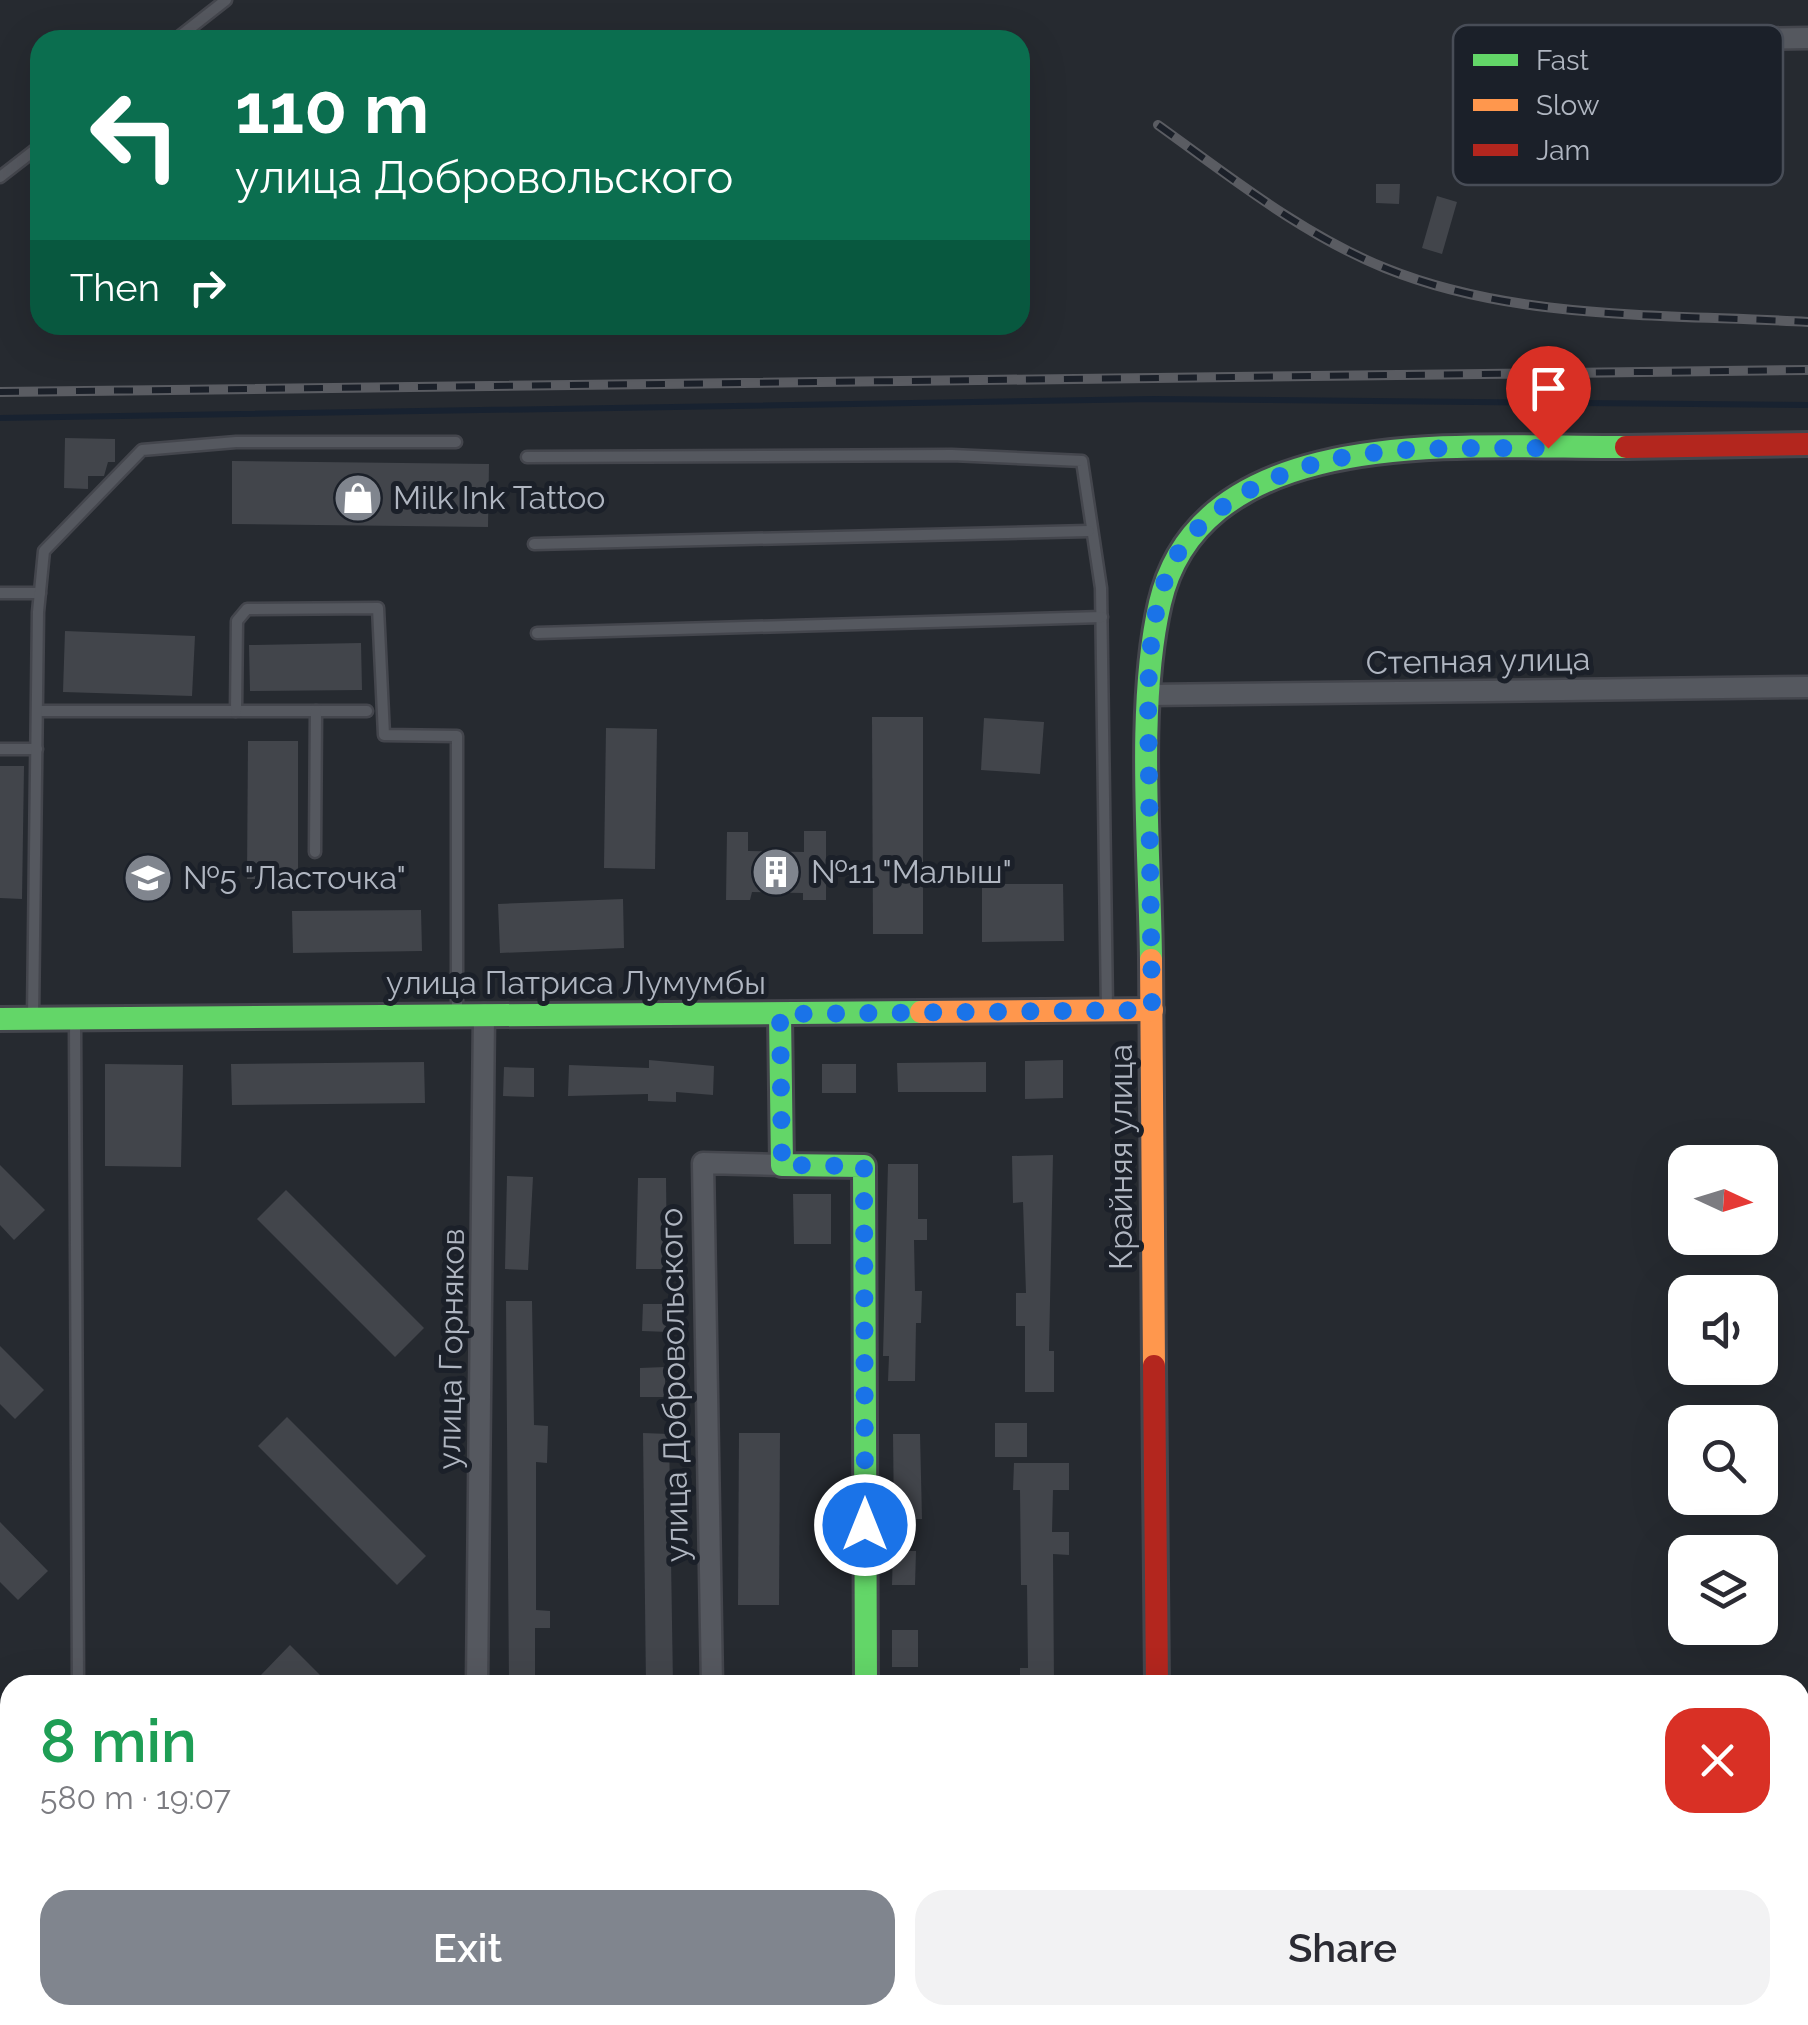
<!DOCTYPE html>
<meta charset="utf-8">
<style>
:root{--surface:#fff;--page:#f2f2f3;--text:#2b2b33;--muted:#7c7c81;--accent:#80858e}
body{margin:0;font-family:Raleway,sans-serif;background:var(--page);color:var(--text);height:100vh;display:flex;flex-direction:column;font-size:38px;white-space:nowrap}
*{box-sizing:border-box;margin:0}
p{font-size:32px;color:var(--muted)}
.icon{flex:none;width:55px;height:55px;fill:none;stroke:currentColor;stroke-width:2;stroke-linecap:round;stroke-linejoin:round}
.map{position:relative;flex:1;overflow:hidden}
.drawer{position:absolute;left:0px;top:1675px;width:1810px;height:350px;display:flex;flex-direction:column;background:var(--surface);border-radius:30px 30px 0 0;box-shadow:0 10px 40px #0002}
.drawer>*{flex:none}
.hud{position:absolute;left:30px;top:30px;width:1000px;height:305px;border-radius:30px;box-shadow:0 10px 40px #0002;background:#0b6e4f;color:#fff;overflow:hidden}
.needle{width:65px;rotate:94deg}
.controls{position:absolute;left:1668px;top:1145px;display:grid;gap:20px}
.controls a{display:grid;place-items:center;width:110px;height:110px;border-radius:20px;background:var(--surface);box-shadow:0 10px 40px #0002;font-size:50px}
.pin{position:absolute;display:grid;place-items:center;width:85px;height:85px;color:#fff;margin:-102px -42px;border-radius:50% 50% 50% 0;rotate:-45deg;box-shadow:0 0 10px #0007}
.pin .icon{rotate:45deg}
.me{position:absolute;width:110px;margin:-55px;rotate:0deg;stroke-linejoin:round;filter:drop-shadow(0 0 8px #0008)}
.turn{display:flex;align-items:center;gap:35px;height:210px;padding:0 40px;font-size:45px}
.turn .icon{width:130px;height:130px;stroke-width:2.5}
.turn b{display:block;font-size:70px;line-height:85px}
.then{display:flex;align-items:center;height:95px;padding:0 40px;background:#0003;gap:20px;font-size:38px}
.round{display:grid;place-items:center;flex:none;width:105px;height:105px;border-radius:30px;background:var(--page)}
.summary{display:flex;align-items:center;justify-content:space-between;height:170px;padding:0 40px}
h1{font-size:60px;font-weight:600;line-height:75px;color:#1e9e55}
.primary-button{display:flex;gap:20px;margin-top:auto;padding:20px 40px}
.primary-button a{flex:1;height:115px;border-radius:30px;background:var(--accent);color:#fff;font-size:40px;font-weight:600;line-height:115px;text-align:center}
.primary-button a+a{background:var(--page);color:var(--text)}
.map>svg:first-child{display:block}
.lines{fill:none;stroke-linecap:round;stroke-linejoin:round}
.stream{stroke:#182230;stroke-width:6}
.building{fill:#42454b}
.lane-casing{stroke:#44464d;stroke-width:15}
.street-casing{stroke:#44464d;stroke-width:25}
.fast-casing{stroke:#44464d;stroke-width:28}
.slow-casing{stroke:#44464d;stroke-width:28}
.jam-casing{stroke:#44464d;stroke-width:28}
.lane{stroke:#55585f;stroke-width:10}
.street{stroke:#55585f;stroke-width:20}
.fast{stroke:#63d668;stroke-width:22}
.slow{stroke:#ff974d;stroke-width:22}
.jam{stroke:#b3261e;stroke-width:22}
.rail-casing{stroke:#5a5c62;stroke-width:10}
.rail{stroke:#1b2029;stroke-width:6;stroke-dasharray:19;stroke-linecap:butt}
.route{stroke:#1a73e8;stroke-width:18;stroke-dasharray:0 32.4}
.labels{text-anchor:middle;stroke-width:10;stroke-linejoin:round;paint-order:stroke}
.poi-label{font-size:32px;fill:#b0b6c1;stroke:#1b2029;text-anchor:start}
.street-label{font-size:32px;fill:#b0b6c1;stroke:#1b2029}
.key{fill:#1b2029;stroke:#484d57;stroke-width:2.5}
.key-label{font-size:28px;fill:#b0b6c1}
</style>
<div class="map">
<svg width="1808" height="2025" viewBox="0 0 1808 2025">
<rect width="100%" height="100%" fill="#262a30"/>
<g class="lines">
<path class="stream" d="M0 418 1153 399 1808 405"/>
</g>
<g class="building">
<path d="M1376 184H1400L1399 204 1376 203Z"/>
<path d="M1437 196 1457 202 1442 254 1422 248Z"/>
<path d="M65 438 115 439V462H108L104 476H88V489L64 488Z"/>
<path d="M232 461 489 464 488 527 232 524Z"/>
<path d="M65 631 195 636 192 696 63 692Z"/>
<path d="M361 643 362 690 250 691 249 645Z"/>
<path d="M872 717H923V934H873Z"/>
<path d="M984 718 1044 722 1040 774 981 770Z"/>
<path d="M606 728 657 729 655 869 604 868Z"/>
<path d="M248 741H298V879H247Z"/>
<path d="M0 766H24L22 899 0 898Z"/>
<path d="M804 831H826V900H803V893L752 892 750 900H726L727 832H748V851L804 852Z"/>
<path d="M982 884H1063L1064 941 982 942Z"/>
<path d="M623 899 624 948 500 953 498 904Z"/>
<path d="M421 910 422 951 293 953 292 911Z"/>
<path d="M649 1060 714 1066 713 1095 676 1092V1102L648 1101V1094L568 1096 569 1065 649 1068Z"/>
<path d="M1063 1060V1098L1025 1099V1061Z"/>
<path d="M424 1062 425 1103 232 1105 231 1064Z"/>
<path d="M986 1062V1092H898L897 1063Z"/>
<path d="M105 1064 183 1065 181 1167 105 1166Z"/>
<rect x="822" y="1064" width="34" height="29"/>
<path d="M504 1067 534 1068V1097L503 1096Z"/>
<path d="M1053 1155 1049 1351H1054V1392H1025V1326H1016V1293H1026L1023 1202 1013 1203 1012 1156Z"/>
<path d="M888 1164H918V1219H927V1240H914L915 1291H922L921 1323H916L915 1381H888L889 1356H883Z"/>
<path d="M0 1165 45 1210 14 1240 0 1225Z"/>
<path d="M507 1176 533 1177 528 1270 505 1269Z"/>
<path d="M638 1178H666L667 1269H636Z"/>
<path d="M286 1190 424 1328 395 1357 257 1219Z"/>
<path d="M793 1194H831V1244H794Z"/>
<path d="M506 1301H532L534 1425 548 1426 547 1463 536 1462V1610L550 1611V1628H535V1685H509Z"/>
<path d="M643 1304H670L669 1332 642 1331Z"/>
<path d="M0 1346 44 1390 15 1419 0 1404Z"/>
<path d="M665 1367V1397H640V1368Z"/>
<path d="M287 1417 426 1556 397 1585 258 1446Z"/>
<rect x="995" y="1423" width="32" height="34"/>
<path d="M643 1433 669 1434 673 1685H646Z"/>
<path d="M739 1433H780L779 1605H738Z"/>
<path d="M893 1434H920L922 1519H894Z"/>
<path d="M1014 1463H1069V1490H1053L1052 1532H1069V1555L1053 1554 1054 1685H1020V1668H1028L1027 1585H1021L1020 1490H1013Z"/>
<path d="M0 1522 48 1571 18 1600 0 1582Z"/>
<path d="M893 1551H916L915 1585H892Z"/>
<rect x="892" y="1630" width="26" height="37"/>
<path d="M290 1645 330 1685H269L260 1676Z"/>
</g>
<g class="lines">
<g class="lane-casing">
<g id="lane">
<path d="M175 40 226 0"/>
<path d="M0 177 40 146"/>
<path d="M527 457 952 455 1082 461 1101 588 1107 1009"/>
<path d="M534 544 1089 531"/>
<path d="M0 593H40"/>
<path d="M537 633 1102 617"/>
<path d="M38 711H367"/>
<path d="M236 711 237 621 247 609 378 608 384 735 457 736V1014"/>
<path d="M0 749H37"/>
<path d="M315 852 316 711"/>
<path d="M33 1018 38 612 44 551 142 450 236 442H456"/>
<path d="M75 1021 78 1685"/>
<path d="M155 2025V2015"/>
</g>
</g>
<g class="street-casing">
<g id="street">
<path d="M1581 41 1808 38"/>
<path d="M1149 695 1808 687"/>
<path d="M477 1685 484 1014"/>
<path d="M712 1685 703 1163 782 1165"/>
<path d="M0 1984H10"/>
<path d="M473 2015V2025"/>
<path d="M1162 2015 1163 2025"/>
</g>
</g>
<g class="fast-casing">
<g id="fast">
<path d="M1151 960C1150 852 1136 706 1160 603 1203 417 1482 449 1626 447"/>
<path d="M780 1014 782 1165 864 1166 866 1685"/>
<path d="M0 1019 921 1012"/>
</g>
</g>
<g class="slow-casing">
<g id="slow">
<path d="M1151 960 1154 1366"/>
<path d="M921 1012 1152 1010"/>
</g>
</g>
<g class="jam-casing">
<g id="jam">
<path d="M1626 447 1808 444"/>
<path d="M1154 1366 1157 1685"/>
</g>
</g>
<use href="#lane" class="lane"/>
<use href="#street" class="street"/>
<use href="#fast" class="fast"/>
<use href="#slow" class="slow"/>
<use href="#jam" class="jam"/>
<g class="rail-casing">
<g id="rail">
<path d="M1158 125C1229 176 1303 235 1385 268 1516 321 1668 314 1808 322"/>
<path d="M0 392 1808 370"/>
</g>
</g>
<use href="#rail" class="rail"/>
</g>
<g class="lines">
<path class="route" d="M865 1525 864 1166 782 1165 780 1014 1152 1010C1151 934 1150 859 1149 783 1149 715 1142 637 1168 573 1192 513 1263 477 1322 462 1395 444 1473 449 1548 448"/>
</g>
<defs>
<g id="shop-disc" transform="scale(2.5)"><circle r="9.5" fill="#80858e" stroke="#1b2029"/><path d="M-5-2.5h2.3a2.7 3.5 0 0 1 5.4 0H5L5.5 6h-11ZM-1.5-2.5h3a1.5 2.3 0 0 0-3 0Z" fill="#fff"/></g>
<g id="building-disc" transform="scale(2.5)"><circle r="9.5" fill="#80858e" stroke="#1b2029"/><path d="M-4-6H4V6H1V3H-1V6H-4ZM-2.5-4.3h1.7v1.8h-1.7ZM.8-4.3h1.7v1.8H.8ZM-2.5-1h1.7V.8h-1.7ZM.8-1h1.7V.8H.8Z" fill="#fff"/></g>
<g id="school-disc" transform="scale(2.5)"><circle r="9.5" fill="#80858e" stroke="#1b2029"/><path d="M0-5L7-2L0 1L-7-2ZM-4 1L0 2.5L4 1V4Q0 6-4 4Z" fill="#fff"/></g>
</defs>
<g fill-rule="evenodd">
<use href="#shop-disc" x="358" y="498"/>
<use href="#building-disc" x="776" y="872"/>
<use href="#school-disc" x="148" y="878"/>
</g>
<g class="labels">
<g class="poi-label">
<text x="393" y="509">Milk Ink Tattoo</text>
<text x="811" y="883">№11 "Малыш"</text>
<text x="183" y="889">№5 "Ласточка"</text>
</g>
<g class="street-label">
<text transform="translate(1478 661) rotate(-1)" y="11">Степная улица</text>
<text x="576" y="994">улица Патриса Лумумбы</text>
<text transform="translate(1121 1157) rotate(-90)" y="11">Крайняя улица</text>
<text transform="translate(451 1349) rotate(-89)" y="11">улица Горняков</text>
<text transform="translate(674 1385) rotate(-91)" y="11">улица Добровольского</text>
</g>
</g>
<rect x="1453" y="25" width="330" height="160" rx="15" class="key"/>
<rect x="1473" y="54" width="45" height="12" fill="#63d668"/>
<rect x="1473" y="99" width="45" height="12" fill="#ff974d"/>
<rect x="1473" y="144" width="45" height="12" fill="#b3261e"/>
<g class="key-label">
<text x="1536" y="70">Fast</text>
<text x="1536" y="115">Slow</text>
<text x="1536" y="160">Jam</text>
</g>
</svg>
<div class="controls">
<a><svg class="needle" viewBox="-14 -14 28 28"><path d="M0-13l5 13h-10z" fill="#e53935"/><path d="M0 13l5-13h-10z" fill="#7c7c81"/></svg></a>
<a><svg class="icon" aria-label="sound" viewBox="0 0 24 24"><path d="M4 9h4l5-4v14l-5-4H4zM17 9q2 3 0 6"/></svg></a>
<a><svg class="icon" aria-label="search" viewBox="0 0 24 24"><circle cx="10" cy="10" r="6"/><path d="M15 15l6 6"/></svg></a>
<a><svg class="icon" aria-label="layers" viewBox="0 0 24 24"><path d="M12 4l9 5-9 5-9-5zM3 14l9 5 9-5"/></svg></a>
</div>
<div class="pin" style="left:1548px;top:448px;background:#d93025"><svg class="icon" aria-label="arrive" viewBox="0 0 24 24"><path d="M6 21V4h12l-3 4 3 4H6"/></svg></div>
<svg class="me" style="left:865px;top:1525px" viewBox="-20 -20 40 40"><circle r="17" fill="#1a73e8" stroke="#fff" stroke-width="3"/><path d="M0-11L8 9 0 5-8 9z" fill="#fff"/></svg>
<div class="hud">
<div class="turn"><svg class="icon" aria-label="left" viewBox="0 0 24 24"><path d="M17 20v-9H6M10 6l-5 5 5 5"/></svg><div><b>110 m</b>улица Добровольского</div></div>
<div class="then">Then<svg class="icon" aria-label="right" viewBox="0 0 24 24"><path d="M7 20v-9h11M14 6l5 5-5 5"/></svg></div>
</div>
<section class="drawer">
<div class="summary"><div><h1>8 min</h1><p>580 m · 19:07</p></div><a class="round" style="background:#d93025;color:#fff"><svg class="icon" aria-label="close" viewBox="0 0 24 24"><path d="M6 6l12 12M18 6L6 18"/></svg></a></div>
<div class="primary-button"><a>Exit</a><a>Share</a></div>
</section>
</div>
